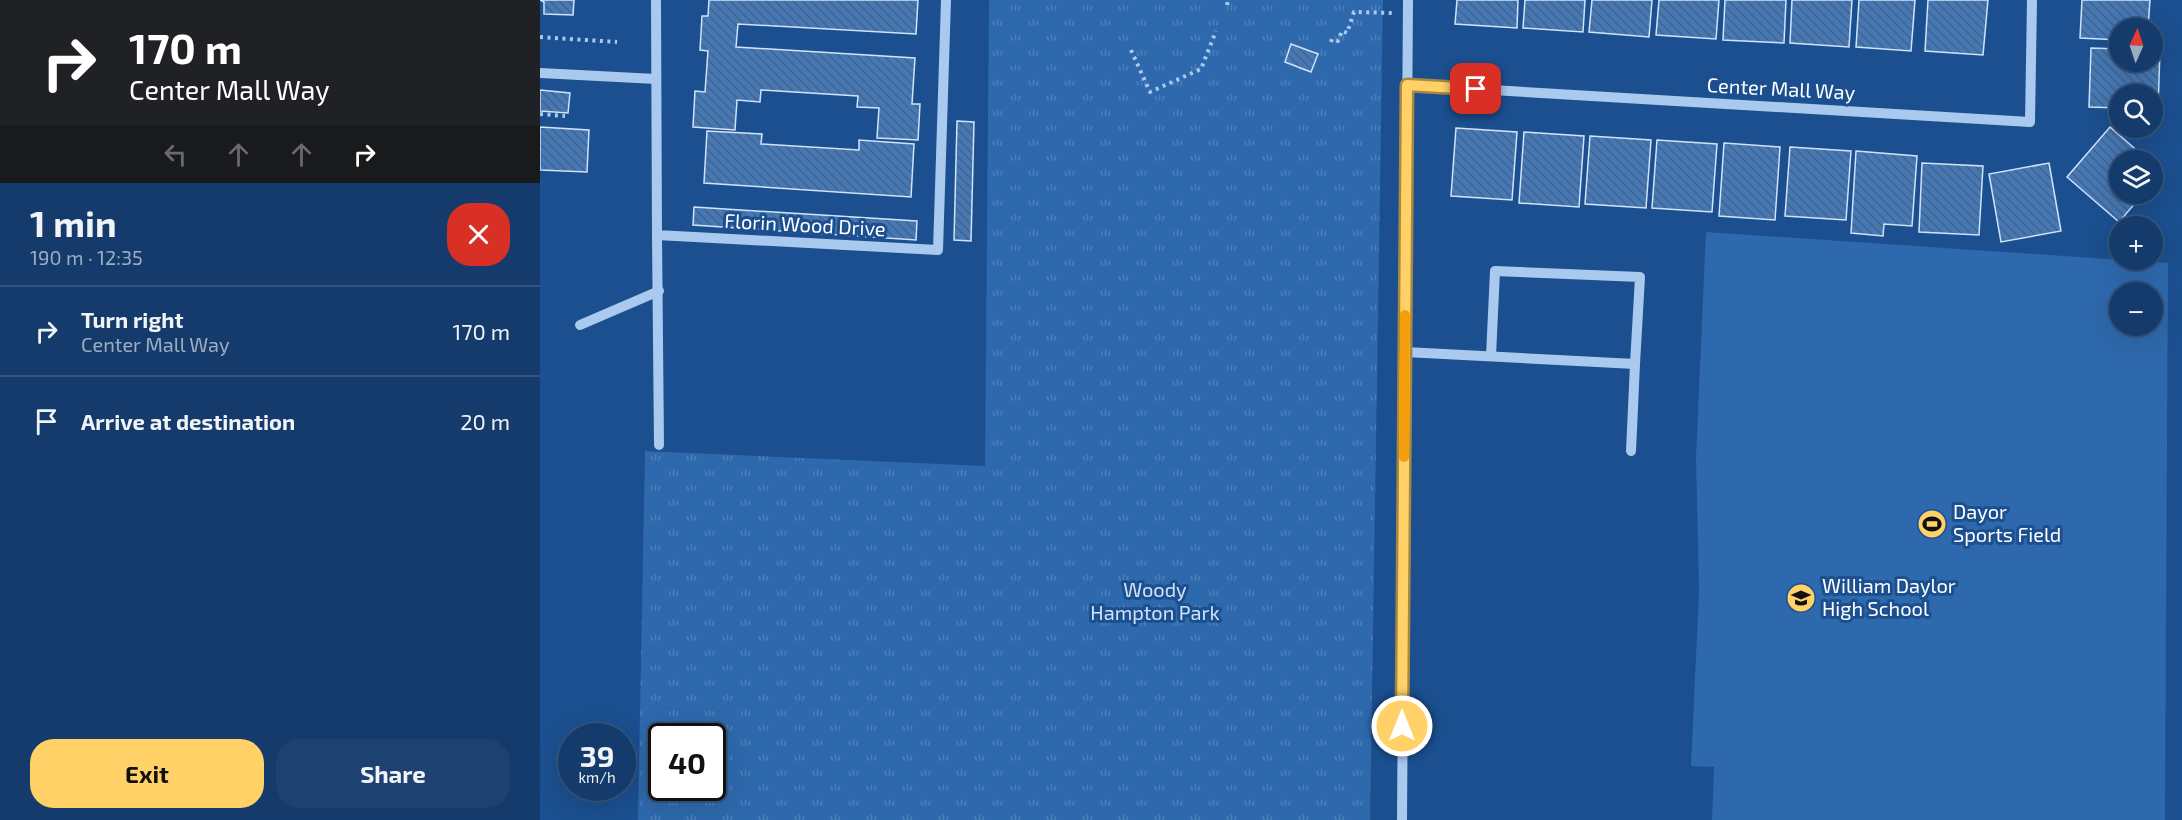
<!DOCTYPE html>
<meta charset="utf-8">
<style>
:root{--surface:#143b6b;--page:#1d4271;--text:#f1f3f6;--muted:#9dadc1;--line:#33557e;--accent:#ffd166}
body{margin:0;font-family:"Exo 2",sans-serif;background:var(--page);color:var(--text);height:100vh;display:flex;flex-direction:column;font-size:22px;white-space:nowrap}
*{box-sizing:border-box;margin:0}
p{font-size:20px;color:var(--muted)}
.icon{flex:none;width:33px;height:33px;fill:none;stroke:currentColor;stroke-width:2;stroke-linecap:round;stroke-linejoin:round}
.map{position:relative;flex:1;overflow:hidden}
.sheet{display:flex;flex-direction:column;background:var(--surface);width:540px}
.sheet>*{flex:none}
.guide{background:#202124;color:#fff;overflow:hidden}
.needle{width:39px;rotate:3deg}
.controls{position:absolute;left:1569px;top:18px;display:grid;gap:12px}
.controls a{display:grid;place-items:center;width:54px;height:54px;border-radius:50%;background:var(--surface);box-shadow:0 6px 24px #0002,0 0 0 2px var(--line);font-size:30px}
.speed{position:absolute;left:18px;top:723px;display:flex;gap:12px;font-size:30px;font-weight:700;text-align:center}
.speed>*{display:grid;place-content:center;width:78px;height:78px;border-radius:50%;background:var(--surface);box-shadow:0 6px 24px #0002,0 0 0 2px var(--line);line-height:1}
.speed small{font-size:15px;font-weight:400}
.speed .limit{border:3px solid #111;border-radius:9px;background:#fff;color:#111}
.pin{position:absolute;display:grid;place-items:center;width:51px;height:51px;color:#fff;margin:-26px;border-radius:12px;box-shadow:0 3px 9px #0006}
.me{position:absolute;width:66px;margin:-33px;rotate:0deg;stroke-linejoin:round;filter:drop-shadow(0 0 4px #0008)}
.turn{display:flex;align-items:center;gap:21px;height:126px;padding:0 30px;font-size:27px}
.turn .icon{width:78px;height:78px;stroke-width:2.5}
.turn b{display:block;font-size:42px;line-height:51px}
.lanes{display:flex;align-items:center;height:57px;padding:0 30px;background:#0003;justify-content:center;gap:30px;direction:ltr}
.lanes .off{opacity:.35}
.round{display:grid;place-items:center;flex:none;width:63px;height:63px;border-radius:24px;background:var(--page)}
.overview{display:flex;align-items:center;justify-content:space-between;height:102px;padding:0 30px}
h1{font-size:36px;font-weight:700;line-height:45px}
.primary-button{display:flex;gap:12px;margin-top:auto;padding:12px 30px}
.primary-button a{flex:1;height:69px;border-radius:24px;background:var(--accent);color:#111;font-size:24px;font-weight:700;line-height:69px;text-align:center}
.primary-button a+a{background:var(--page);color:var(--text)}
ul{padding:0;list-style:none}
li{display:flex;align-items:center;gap:18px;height:90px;padding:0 30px;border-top:2px solid var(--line)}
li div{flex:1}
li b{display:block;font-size:22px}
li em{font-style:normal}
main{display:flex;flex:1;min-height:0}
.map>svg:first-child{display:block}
.grass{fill:#2e69ad;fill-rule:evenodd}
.park{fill:url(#park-tufts);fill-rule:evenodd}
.building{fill:url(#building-back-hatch);stroke:#cfe3fa;stroke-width:1.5}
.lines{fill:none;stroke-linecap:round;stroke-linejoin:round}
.path{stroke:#a9c9ee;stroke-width:4;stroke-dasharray:3 4.5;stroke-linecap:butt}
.minor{stroke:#a9c9ee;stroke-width:10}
.route-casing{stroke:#a68842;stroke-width:15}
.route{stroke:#ffd166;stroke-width:10}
.slow{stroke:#f59e0b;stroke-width:10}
.labels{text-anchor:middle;stroke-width:6;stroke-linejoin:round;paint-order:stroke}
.street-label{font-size:20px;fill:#fff;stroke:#1b4f8f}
.poi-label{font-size:20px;fill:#fff;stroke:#1b4f8f;text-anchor:start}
.park-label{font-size:20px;fill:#cfe3fa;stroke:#1b4f8f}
</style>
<main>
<section class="sheet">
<div class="guide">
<div class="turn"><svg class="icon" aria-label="right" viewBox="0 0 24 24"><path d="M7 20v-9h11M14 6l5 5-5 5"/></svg><div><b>170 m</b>Center Mall Way</div></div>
<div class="lanes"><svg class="icon off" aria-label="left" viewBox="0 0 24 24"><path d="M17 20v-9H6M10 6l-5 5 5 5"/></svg><svg class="icon off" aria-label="ahead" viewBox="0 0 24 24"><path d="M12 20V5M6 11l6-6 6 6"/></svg><svg class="icon off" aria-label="ahead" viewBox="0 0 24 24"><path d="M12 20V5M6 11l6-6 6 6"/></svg><svg class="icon" aria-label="right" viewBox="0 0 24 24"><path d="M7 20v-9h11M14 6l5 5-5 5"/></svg></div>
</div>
<div class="overview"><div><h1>1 min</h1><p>190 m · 12:35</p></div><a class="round" style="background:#d93025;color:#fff"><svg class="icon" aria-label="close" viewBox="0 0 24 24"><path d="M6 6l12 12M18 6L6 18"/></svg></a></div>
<ul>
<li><svg class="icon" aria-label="right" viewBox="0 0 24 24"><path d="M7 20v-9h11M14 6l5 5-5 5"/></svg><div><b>Turn right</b><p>Center Mall Way</p></div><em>170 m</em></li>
<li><svg class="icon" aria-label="arrive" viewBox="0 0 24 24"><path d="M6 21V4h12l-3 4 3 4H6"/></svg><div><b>Arrive at destination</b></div><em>20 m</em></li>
</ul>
<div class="primary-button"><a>Exit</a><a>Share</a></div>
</section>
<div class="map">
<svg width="1642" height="820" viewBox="0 0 1642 820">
<defs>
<pattern id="park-tufts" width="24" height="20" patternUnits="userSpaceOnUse" patternTransform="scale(1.5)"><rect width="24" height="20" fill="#2e69ad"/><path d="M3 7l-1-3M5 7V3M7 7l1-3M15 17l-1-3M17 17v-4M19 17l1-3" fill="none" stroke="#4d80b9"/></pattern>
<pattern id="building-back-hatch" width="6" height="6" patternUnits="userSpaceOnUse" patternTransform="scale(1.5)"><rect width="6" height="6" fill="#4478b7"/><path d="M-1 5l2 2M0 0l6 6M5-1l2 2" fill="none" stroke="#486282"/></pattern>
</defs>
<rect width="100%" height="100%" fill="#1b4f8f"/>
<path class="grass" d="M1166 232 1628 263 1625 820H1172L1174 767 1151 766 1159 591 1156 457ZM1580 292H1612V326H1580Z"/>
<path class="park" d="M449 0H843L830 820H98L105 451 445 466ZM122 736H172V788H122Z"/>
<g class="building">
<path d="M0 0H34L33 15 4 14V2Z"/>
<path d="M169 0H378L376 34 198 24 196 47 375 58 372 104H380L378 140 337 138 339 108 317 107 318 96 221 90 220 102 197 100 195 130 153 127 155 91 165 92 168 51 160 50 162 16H168Z"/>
<path d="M917 0H978L977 28 915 24Z"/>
<path d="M985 0H1045L1043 32 983 28Z"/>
<path d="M1052 0H1112L1109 37 1049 32Z"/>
<path d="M1119 0H1179L1176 39 1116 35Z"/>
<path d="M1185 0H1246L1244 43 1183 40Z"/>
<path d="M1252 0H1312L1309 47 1250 43Z"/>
<path d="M1319 0H1375L1371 51 1316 47Z"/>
<path d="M1388 0H1448L1443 55 1385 51Z"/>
<path d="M1542 0H1610L1608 28H1580V40L1540 38Z"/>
<path d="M751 44 778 54 771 72 745 62Z"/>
<path d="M1551 48 1580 49V62H1612V50H1620L1618 110H1612V94H1580V108L1549 107Z"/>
<path d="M0 90 30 93 28 113 0 111Z"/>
<path d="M417 121 434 122 431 241 414 240Z"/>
<path d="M0 127 49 130 47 172 0 170Z"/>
<path d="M1570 127 1608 160H1580V194H1603L1579 222 1527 177Z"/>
<path d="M916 128 977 132 972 200 911 196Z"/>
<path d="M167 131 222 134 221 144 319 150V140L374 144 371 197 164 183Z"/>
<path d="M984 132 1044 136 1039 207 979 203Z"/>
<path d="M1050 136 1111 140 1106 208 1045 204Z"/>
<path d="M1117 140 1177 144 1172 212 1112 208Z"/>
<path d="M1184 143 1240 147 1235 220 1179 216Z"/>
<path d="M1250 147 1311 151 1306 220 1245 216Z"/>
<path d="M1316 151 1377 156 1372 226 1344 224 1343 236 1311 233Z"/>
<path d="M1382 163 1443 166 1439 235 1379 232Z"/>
<path d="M1509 163 1521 231 1461 242 1449 174Z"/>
<path d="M1612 165 1622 173 1612 183Z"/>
<path d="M154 207 377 221 376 240 153 225Z"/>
</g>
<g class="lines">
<g class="path">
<path d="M687 5 688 0"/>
<path d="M0 37 77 42"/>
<path d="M791 42 792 39 798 41 802 31 807 33 814 12 852 13"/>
<path d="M591 50 610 92 661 69 676 31"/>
<path d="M0 114 25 116"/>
</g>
<g class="minor">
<path d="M116 0 117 235 398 250 406 0"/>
<path d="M0 73 116 79"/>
<path d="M867 85 1490 122 1492 0"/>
<path d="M117 235 119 445"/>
<path d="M40 325 119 291"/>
<path d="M865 352 1095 364 1091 451"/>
<path d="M951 356 955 271 1100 277 1095 364"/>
<path d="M862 820 868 0"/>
</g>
</g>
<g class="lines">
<g class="route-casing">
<path id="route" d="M862 726 867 85 936 89"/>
</g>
<use href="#route" class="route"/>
<path class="slow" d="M864 457 865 315"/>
</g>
<defs>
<g id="stadium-disc" transform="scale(1.5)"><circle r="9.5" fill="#ffd166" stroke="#1b4f8f"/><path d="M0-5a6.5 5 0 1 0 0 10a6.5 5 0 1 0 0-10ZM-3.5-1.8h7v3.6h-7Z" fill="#111"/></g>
<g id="school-disc" transform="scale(1.5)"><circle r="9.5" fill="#ffd166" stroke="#1b4f8f"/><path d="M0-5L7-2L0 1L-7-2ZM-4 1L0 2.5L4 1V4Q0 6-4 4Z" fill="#111"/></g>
</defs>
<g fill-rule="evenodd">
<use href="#stadium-disc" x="1392" y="524"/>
<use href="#school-disc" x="1261" y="598"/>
</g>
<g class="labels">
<g class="street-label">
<text transform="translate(1241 89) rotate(3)" y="7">Center Mall Way</text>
<text transform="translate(265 225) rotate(3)" y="7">Florin Wood Drive</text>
</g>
<g class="poi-label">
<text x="1413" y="519">Dayor<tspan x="1413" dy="23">Sports Field</tspan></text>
<text x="1282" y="593">William Daylor<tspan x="1282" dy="23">High School</tspan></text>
</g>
<g class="park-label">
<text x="615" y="597">Woody<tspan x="615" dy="23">Hampton Park</tspan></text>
</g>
</g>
</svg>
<div class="controls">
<a><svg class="needle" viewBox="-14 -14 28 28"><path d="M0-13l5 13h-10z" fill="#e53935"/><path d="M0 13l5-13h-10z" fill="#9dadc1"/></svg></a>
<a><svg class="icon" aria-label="search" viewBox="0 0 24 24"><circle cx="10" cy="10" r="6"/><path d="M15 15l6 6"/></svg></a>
<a><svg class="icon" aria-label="layers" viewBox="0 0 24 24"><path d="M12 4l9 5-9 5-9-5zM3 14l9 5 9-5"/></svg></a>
<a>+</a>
<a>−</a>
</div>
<div class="speed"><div>39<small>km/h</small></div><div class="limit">40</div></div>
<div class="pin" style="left:936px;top:89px;background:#d93025"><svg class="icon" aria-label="arrive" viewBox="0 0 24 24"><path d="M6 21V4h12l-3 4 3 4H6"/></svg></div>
<svg class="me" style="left:862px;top:726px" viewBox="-20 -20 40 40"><circle r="17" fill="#ffd166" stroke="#fff" stroke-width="3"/><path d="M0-11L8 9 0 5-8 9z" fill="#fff"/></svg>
</div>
</main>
